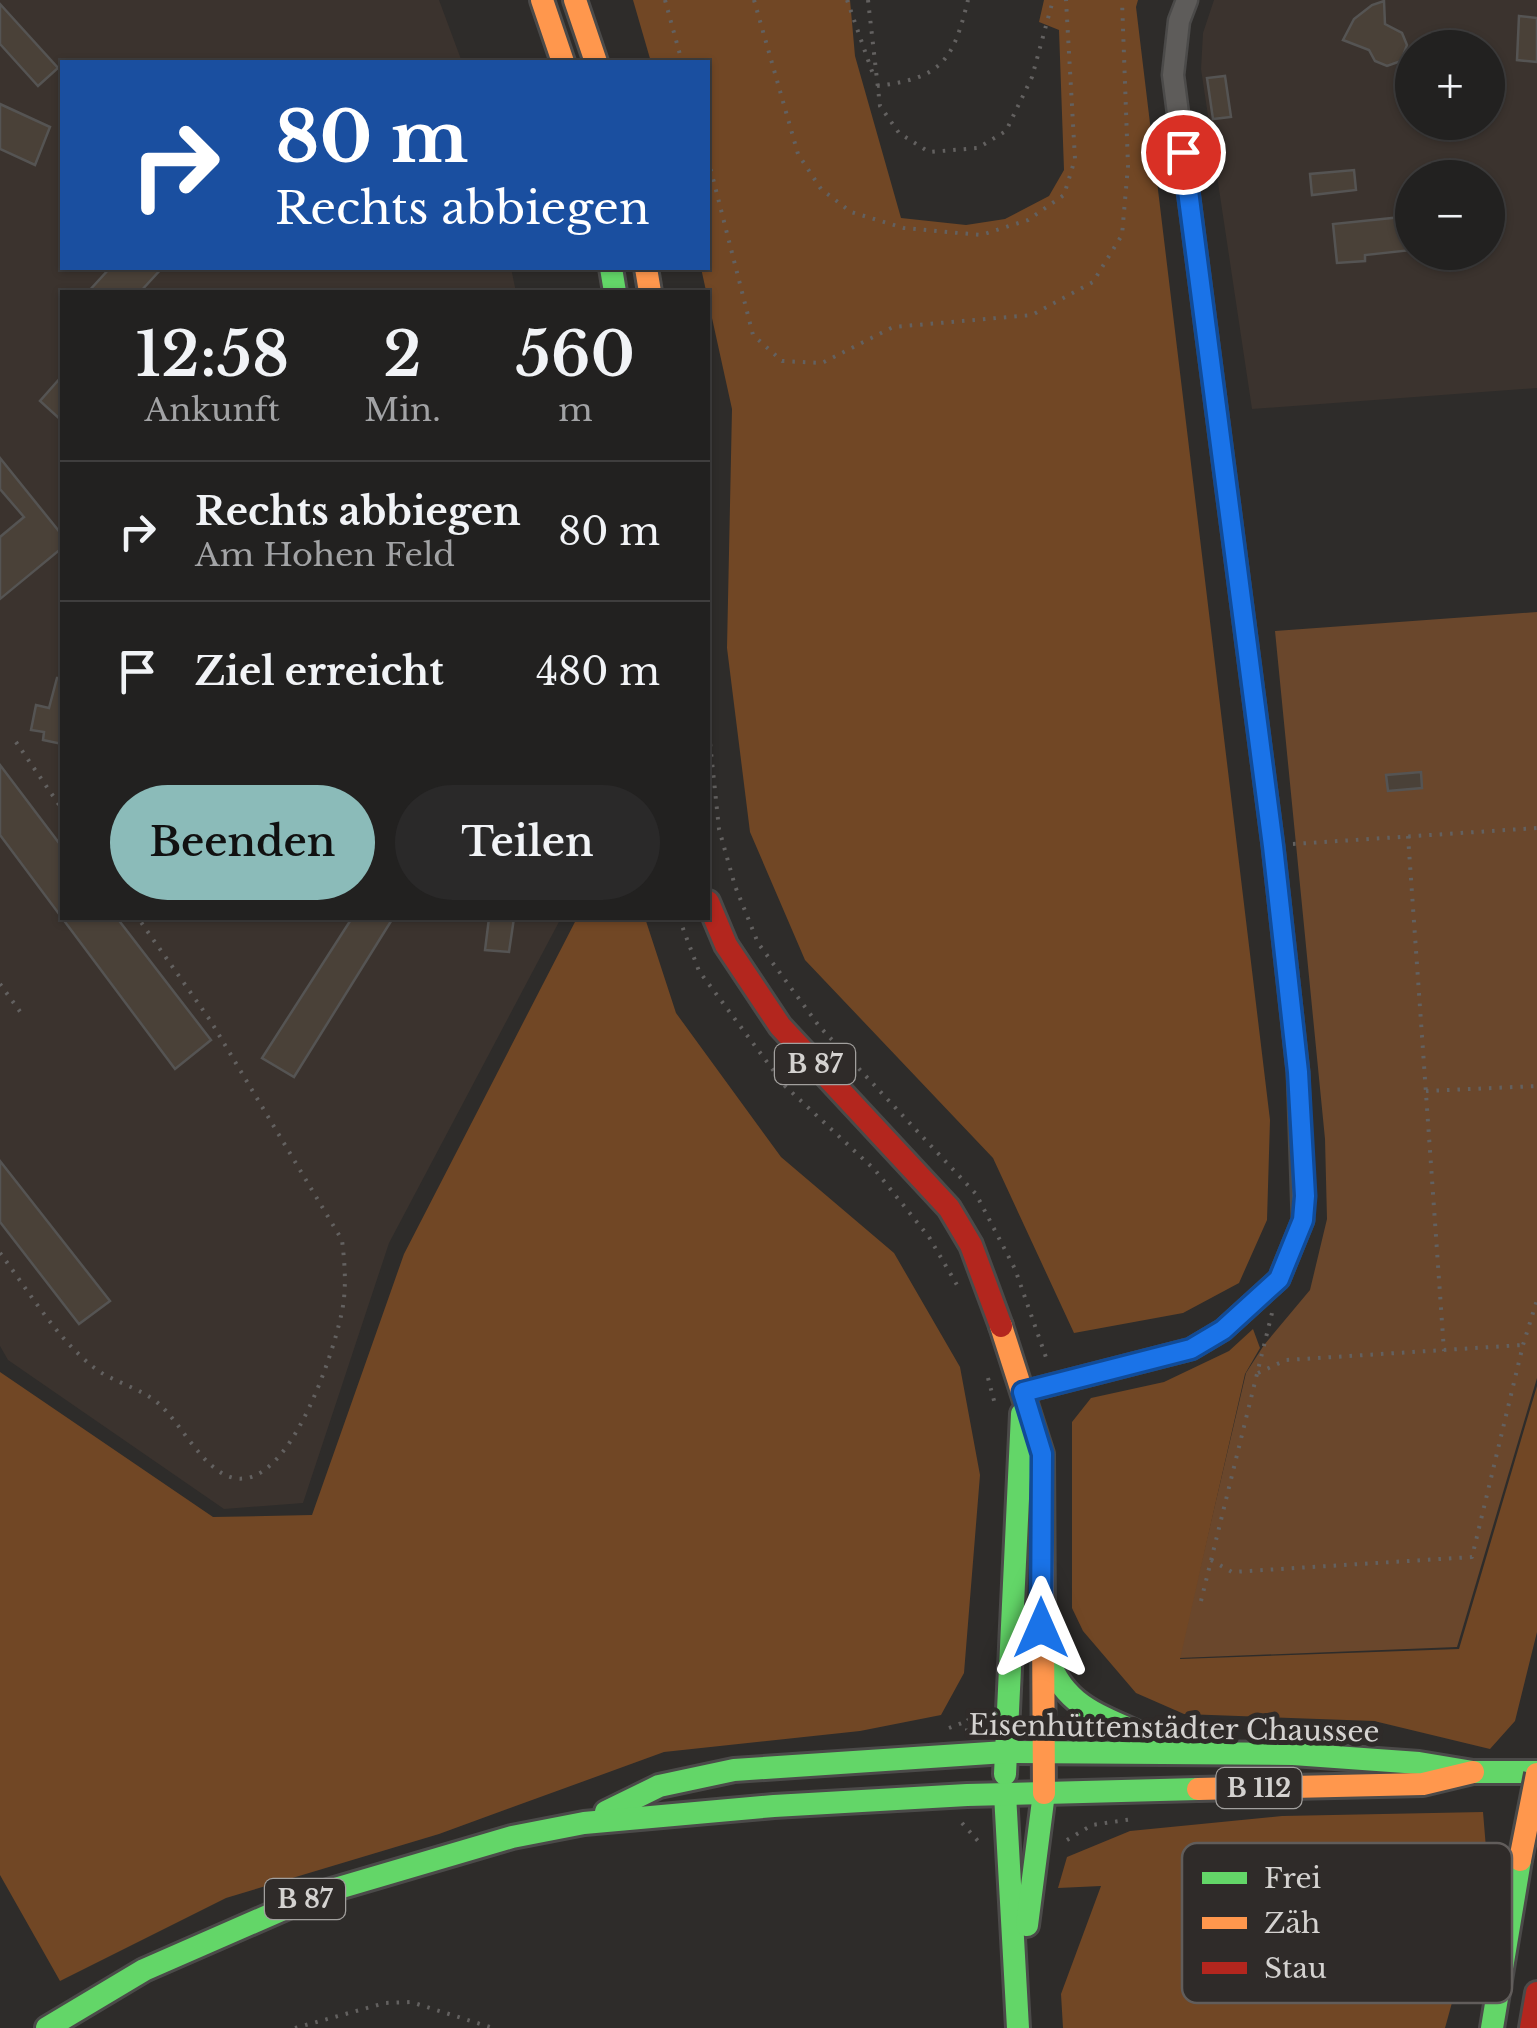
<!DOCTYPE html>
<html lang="de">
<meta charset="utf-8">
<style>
:root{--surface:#222120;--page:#2a2929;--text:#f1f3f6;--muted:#a2a3a5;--line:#3f3e3e;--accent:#8bbbb9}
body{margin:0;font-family:"Libre Baskerville",serif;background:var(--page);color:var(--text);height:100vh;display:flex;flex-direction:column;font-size:38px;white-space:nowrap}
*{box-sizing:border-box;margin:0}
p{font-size:32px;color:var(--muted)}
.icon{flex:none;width:55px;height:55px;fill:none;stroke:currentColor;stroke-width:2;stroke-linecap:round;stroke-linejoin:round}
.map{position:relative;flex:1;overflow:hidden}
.details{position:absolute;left:60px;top:290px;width:650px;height:630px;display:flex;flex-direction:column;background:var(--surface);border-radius:0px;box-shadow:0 2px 8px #0004,0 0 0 2px var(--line)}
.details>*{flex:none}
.hud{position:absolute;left:60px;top:60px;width:650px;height:210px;border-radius:0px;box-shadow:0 2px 8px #0004,0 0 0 2px var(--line);background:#1a4fa0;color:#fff;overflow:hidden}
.controls{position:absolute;left:1395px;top:30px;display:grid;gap:20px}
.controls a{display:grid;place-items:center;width:110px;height:110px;border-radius:50%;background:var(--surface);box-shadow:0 2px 8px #0004,0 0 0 2px var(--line);font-size:50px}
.pin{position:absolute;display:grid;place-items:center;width:85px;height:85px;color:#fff;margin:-42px;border:5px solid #fff;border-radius:50%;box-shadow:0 2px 10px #0007}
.me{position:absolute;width:110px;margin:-55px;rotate:0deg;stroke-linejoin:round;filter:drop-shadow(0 0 8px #0008)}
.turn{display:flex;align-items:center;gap:35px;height:210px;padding:0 50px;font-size:45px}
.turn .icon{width:130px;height:130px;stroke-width:2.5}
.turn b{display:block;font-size:70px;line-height:85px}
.eta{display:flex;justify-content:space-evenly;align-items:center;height:170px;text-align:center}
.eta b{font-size:60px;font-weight:600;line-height:70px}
.button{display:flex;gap:20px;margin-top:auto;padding:20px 50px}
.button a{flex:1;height:115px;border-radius:60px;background:var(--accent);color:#111;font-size:40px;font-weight:600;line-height:115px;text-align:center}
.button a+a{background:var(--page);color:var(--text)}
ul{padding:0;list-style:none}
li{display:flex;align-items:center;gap:30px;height:140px;padding:0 50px;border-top:2px solid var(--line)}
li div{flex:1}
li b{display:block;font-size:38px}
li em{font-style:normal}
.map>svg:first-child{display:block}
.built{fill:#3b332e;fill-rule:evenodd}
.green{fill:#6a472c}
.forest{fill:#714725}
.building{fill:#4a4138;stroke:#555453;stroke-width:2.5}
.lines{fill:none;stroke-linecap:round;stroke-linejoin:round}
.street-casing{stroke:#4b4a49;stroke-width:25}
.fast-casing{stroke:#4b4a49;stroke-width:28}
.slow-casing{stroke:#4b4a49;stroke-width:28}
.jam-casing{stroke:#4b4a49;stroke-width:28}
.path{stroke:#636160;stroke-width:4;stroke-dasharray:2.5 8;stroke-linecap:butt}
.street{stroke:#5e5c5a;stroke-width:20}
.fast{stroke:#63d668;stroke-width:22}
.slow{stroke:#ff974d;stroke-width:22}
.jam{stroke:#b3261e;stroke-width:22}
.slow-bridge-casing{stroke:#4b4a49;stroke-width:28;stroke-linecap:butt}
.slow-bridge{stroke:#ff974d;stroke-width:22}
.route-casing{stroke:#114b97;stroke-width:25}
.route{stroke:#1a73e8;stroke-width:18}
.labels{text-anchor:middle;stroke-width:10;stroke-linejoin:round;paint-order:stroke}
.shield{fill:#2f2b29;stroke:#a2a09e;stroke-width:2.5}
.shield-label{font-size:25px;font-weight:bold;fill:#d4d2d0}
.street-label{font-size:28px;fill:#d4d2d0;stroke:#2f2b29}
.key{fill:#2f2b29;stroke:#615d5b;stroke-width:2.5}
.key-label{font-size:28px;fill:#d4d2d0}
</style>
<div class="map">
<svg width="1537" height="2028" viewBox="0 0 1537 2028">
<rect width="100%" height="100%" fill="#2e2c2a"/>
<g class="built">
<path d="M0 0H439L462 62H62V268H511L516 292H62V918H561L389 1243 303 1503 224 1509 8 1360 0 1346Z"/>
<path d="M1214 0H1537V388L1252 409 1201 69 1203 33ZM1412 48H1488V122H1412ZM1412 178H1488V252H1412Z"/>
</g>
<path class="green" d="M1537 612V1378L1457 1647 1179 1658 1246 1373 1264 1345 1310 1290 1327 1219 1325 1139 1275 631Z"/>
<g class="forest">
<path d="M633 0H850L855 56 901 218 966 225 1005 219 1049 196 1064 170 1059 30 1039 22 1044 0H1138L1136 7 1270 1120 1267 1220 1239 1283 1183 1313 1074 1333 993 1158 805 960 750 832 727 648 732 409 701 268H708V62H651Z"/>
<path d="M577 918H645L676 1013 781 1157 894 1253 960 1367 980 1475 964 1673 941 1715 860 1731 664 1752 439 1834 226 1898 60 1981 0 1875V1372L213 1517 312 1515 404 1254Z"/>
<path d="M1253 1329 1260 1348 1245 1374 1180 1659 1459 1649 1537 1386V1632L1515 1721 1490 1749 1374 1721 1184 1714 1136 1693 1083 1631 1072 1608V1422L1091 1398 1164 1382 1229 1351Z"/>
<path d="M1483 1812 1488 1872 1445 2028H1063L1061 1994 1101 1886 1058 1888 1067 1857 1130 1831 1282 1816Z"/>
</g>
<g class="building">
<path d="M1384 1 1385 24 1402 33 1407 45 1401 61 1387 66 1375 61 1369 50 1343 40 1354 19 1372 5Z"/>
<path d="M0 4 58 68 38 86 0 44Z"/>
<path d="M1519 16 1537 18V62L1517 60Z"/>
<path d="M1225 76 1231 117 1213 119 1207 78Z"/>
<path d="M0 104 50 127 35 165 0 149Z"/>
<path d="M1354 170 1356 190 1312 195 1310 174Z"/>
<path d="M1412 216V250L1365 255V261L1337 263 1333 224Z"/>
<path d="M110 268H162L140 292H88Z"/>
<path d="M62 376V421L40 401Z"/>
<path d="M0 458 62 535V548L0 599V537L24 517 0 489Z"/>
<path d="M57 678H62V744L43 740 44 732 31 730 36 705 49 708Z"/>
<path d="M0 765 62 847V918H117L211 1040 175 1069 0 835Z"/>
<path d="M1421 772 1422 788 1388 791 1386 775Z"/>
<path d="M352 918H393L294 1077 262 1058Z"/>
<path d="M489 918H514L509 952 485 950Z"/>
<path d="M0 1161 110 1301 79 1324 0 1222Z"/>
</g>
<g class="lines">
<g class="street-casing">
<path id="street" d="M1023 1392 1191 1349 1223 1330 1279 1279 1303 1220 1298 1072 1273 846 1173 75 1179 21 1187 0"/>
</g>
<g class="fast-casing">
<g id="fast">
<path d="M611 268 615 292"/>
<path d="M1046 1652C1064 1717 1118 1717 1165 1748"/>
<path d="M1005 1774 1022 1414"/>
<path d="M1005 1794 1018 2028"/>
<path d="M606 1812 659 1786 734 1770 1005 1752 1293 1754 1419 1763 1473 1772H1537"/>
<path d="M1027 1925 1044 1793"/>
<path d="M47 2028 144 1970 318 1894 512 1837 584 1823 774 1806 967 1795 1198 1789"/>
<path d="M1492 2028 1520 1860"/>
</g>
</g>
<g class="slow-casing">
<g id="slow">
<path d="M542 0 563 62"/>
<path d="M575 0 596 62"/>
<path d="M646 268 650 292"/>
<path d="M1001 1326 1042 1454 1044 1793"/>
<path d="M1198 1789 1423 1784 1473 1772"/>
</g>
</g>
<g class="jam-casing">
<g id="jam">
<path d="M708 902 726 945 780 1026 949 1208 971 1245 1001 1326"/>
<path d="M1531 2028 1537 1993"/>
</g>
</g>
<g class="path">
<path d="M665 0 682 62"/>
<path d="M754 0 798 154 821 189 851 212 904 228 981 235 1028 220 1064 195 1075 159 1066 0"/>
<path d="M847 0 874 77"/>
<path d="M868 0 880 106 899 133 929 152 978 148 1006 131 1032 77 1053 0"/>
<path d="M877 86C942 78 953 61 968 0"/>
<path d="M708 159 753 335 782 361 822 363 893 327 1032 315 1093 282 1122 235 1128 166 1122 0"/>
<path d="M708 723 719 829 735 886 758 943 819 1026 976 1194 1015 1269 1048 1363"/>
<path d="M16 742 62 809"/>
<path d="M1408 836 1444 1351"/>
<path d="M1293 844 1537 828"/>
<path d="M679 918 699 971 785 1086 875 1170 929 1237 957 1285"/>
<path d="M0 984 24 1017"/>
<path d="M1426 1091 1537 1086"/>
<path d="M0 1253C28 1290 55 1336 92 1366 111 1382 140 1387 159 1404 181 1423 204 1472 234 1478 289 1489 332 1357 341 1316 347 1291 345 1265 342 1240L210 1020 138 918"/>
<path d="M1258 1373 1286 1360 1523 1345"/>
<path d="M988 1378 996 1408"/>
<path d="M1211 1560 1232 1572 1472 1557 1523 1345 1537 1300"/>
<path d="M1201 1601 1272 1313"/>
<path d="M949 1728 967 1721"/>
<path d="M967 1731V1721L981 1707"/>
<path d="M962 1823 978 1841"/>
<path d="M1067 1840 1092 1825 1133 1819"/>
<path d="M295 2028 385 2003 411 2002 493 2028"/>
</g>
<use href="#street" class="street"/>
<use href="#fast" class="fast"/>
<use href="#slow" class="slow"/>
<use href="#jam" class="jam"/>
<g class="slow-bridge-casing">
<path id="slow-bridge" d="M1520 1860 1537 1774"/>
</g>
<use href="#slow-bridge" class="slow-bridge"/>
</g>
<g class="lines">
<g class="route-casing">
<path id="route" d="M1041 1628 1042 1454 1023 1392 1191 1349 1223 1330 1279 1279 1303 1220 1305 1196 1298 1072 1273 846 1183 152"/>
</g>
<use href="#route" class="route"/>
</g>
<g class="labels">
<g class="shield">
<rect x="775" y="1044" width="80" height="40" rx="8"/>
<rect x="1216.5" y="1768" width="85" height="40" rx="8"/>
<rect x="265" y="1879" width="80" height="40" rx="8"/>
</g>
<g class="shield-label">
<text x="815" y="1073">B 87</text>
<text x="1259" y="1797">B 112</text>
<text x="305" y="1908">B 87</text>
</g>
<g class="street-label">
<text transform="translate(1174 1728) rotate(1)" y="10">Eisenhüttenstädter Chaussee</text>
</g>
</g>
<rect x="1182" y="1843" width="330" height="160" rx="15" class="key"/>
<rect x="1202" y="1872" width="45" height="12" fill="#63d668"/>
<rect x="1202" y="1917" width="45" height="12" fill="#ff974d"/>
<rect x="1202" y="1962" width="45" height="12" fill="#b3261e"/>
<g class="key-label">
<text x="1264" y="1888">Frei</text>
<text x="1264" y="1933">Zäh</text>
<text x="1264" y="1978">Stau</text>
</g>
</svg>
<div class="controls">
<a>+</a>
<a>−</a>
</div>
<div class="pin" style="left:1183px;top:152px;background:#d93025"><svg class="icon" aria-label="arrive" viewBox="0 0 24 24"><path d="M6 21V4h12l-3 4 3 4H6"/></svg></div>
<svg class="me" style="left:1041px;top:1628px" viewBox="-20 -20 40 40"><path d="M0-17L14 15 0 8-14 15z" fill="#1a73e8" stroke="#fff" stroke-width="4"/></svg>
<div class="hud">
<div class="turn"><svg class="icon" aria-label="right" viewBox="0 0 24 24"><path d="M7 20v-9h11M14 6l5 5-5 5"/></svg><div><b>80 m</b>Rechts abbiegen</div></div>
</div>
<section class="details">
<div class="eta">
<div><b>12:58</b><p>Ankunft</p></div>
<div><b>2</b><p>Min.</p></div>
<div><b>560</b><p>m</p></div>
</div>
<ul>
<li><svg class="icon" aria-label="right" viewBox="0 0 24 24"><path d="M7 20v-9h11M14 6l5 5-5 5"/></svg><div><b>Rechts abbiegen</b><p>Am Hohen Feld</p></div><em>80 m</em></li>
<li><svg class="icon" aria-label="arrive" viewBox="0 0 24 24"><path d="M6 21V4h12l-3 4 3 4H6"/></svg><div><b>Ziel erreicht</b></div><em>480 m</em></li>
</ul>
<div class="button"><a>Beenden</a><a>Teilen</a></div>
</section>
</div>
